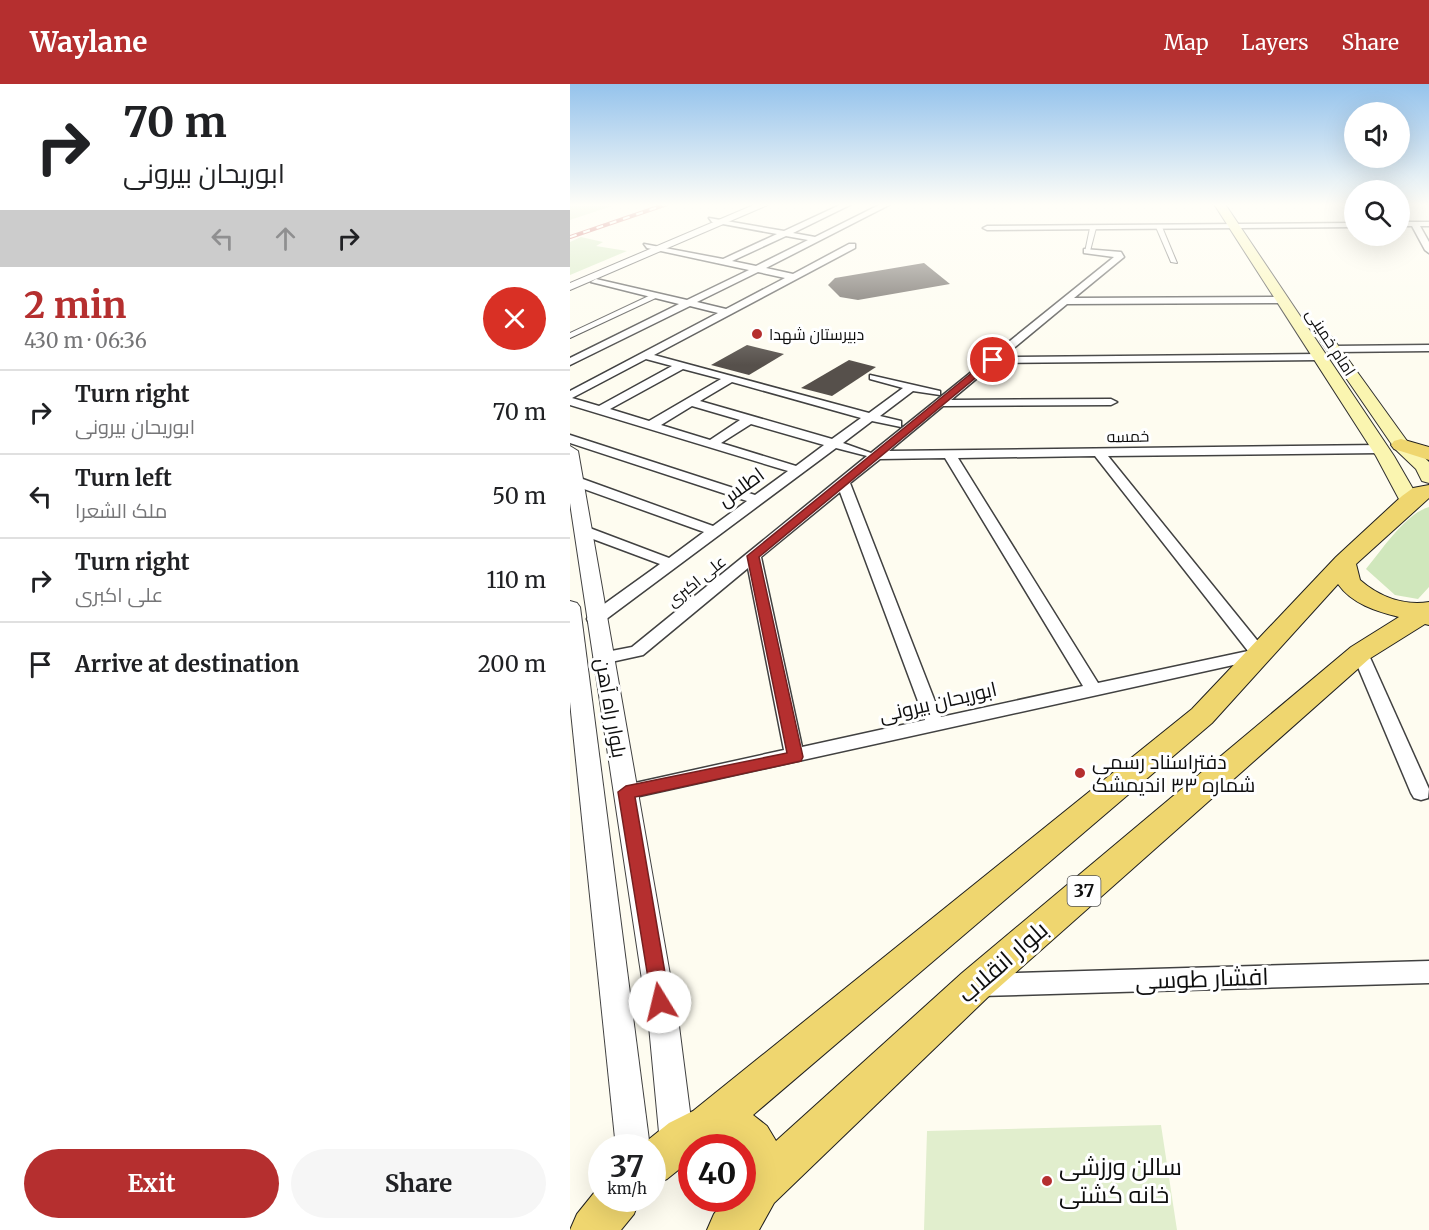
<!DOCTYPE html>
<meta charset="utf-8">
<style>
:root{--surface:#fff;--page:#f6f6f6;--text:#202124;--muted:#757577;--line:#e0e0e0;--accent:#b52f2f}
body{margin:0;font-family:Merriweather,Cairo,serif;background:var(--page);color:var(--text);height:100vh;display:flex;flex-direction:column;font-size:22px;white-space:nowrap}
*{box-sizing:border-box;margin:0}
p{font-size:20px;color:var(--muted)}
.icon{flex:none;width:33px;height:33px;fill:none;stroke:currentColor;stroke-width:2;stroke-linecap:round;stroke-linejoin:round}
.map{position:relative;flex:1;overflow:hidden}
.side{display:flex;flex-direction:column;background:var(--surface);width:570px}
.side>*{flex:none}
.top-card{background:#fff;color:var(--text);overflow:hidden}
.fabs{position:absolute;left:774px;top:18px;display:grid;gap:12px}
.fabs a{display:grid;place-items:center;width:66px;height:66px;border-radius:50%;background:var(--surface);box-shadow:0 6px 24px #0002;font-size:30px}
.speed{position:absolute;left:18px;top:1050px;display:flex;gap:12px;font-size:30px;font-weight:700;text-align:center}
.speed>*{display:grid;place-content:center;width:78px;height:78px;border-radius:50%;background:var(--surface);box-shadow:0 6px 24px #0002;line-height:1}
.speed small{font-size:15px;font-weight:400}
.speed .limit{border:9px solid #d22;background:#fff;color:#111}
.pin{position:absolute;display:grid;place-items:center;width:51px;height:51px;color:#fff;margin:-26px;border:3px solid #fff;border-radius:50%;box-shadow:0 2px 6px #0007}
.me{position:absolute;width:66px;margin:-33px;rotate:351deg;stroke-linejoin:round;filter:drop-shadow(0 0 4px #0008)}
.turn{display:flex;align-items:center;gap:21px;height:126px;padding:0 24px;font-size:27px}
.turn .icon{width:78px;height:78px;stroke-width:2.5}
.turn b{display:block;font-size:42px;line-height:51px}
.lanes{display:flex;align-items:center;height:57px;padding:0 24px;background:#0003;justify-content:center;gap:30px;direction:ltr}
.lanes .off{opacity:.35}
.round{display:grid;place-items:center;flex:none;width:63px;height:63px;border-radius:32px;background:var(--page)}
.summary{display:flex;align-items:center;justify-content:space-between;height:102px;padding:0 24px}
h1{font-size:36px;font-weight:700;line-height:45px;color:var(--accent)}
.cta{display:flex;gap:12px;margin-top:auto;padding:12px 24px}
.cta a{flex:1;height:69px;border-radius:36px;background:var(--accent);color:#fff;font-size:24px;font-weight:700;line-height:69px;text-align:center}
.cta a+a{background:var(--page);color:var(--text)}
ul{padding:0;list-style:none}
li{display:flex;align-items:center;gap:18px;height:84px;padding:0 24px;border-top:2px solid var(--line)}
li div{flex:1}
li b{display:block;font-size:22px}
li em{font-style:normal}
header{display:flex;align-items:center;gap:36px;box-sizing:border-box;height:84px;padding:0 30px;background:var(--accent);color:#fff}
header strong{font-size:28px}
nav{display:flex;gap:33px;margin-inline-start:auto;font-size:21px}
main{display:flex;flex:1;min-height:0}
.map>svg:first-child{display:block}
.green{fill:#d0e7bc}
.pitch{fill:#e1eecd}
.building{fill:#56504b}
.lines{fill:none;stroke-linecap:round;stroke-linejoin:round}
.pedestrian-casing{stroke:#414141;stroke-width:2}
.minor-casing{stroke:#414141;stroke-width:3}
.tertiary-casing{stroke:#414141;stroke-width:2}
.secondary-casing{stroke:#303030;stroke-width:2}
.primary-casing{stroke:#1f1f1f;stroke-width:2}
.pedestrian{fill:#fff;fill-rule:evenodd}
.minor{fill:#fff;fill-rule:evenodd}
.tertiary{fill:#fff;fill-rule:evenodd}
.secondary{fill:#faf5b0;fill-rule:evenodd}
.primary{fill:#efd66f;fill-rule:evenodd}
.rail-casing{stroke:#b52f2f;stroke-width:4}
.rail{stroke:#fff;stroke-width:2;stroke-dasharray:7;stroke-linecap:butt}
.route{fill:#b52f2f;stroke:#761f1f;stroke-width:1.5}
.poi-dot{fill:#b52f2f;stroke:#fff;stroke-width:2}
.labels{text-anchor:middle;stroke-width:6;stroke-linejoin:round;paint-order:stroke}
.far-poi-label{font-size:16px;fill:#0e0e0e;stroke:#fff;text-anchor:start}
.far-street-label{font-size:16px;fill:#0e0e0e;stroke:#fff}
.shield{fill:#fff;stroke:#565656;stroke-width:1.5}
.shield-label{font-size:18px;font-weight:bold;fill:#0e0e0e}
.street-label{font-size:20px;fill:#0e0e0e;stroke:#fff}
.poi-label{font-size:20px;fill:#0e0e0e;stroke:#fff;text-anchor:start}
.near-street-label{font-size:24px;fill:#0e0e0e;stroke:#fff}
.near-poi-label{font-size:24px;fill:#0e0e0e;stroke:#fff;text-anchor:start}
</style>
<header>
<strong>Waylane</strong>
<nav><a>Map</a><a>Layers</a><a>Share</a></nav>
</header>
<main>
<section class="side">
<div class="top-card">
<div class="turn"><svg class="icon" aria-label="right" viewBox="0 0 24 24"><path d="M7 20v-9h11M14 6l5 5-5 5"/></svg><div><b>70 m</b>ابوریحان بیرونی</div></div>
<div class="lanes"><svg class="icon off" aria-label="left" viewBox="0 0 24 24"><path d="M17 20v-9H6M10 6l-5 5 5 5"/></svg><svg class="icon off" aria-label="ahead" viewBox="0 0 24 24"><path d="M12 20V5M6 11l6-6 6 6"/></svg><svg class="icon" aria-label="right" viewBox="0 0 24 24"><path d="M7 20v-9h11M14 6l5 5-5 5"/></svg></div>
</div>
<div class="summary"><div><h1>2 min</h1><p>430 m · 06:36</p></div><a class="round" style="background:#d93025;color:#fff"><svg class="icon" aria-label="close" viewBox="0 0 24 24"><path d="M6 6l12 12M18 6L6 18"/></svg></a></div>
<ul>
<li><svg class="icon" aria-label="right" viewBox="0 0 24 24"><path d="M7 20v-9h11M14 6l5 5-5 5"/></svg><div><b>Turn right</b><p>ابوریحان بیرونی</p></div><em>70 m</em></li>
<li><svg class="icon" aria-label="left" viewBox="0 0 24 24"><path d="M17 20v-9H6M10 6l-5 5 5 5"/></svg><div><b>Turn left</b><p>ملک الشعرا</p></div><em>50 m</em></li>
<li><svg class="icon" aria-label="right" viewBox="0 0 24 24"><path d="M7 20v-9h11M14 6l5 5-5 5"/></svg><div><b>Turn right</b><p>علی اکبری</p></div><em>110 m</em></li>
<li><svg class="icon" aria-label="arrive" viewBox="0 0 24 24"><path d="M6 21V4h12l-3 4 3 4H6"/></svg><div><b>Arrive at destination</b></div><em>200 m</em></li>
</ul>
<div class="cta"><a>Exit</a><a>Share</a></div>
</section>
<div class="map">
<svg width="859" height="1146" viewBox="0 0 859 1146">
<rect width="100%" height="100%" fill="#fefcf0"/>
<g class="green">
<path d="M0 120H48L0 136Z"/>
<path d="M11 153 33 158 26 162 57 167 0 191V158Z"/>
<path d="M859 423V503L848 515 825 511 796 485C811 467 836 429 859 423Z"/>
</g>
<path class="pitch" d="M591 1041 607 1146H354L357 1047Z"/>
<g class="building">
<path d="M354 179 380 200 288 216 270 213 258 201 265 194Z"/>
<path d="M177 261 214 270 179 291 141 281Z"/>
<path d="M279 276 306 283 262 312 231 304Z"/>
</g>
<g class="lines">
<g class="pedestrian-casing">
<g id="pedestrian">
<path d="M589 141 592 143 607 179 601 178 586 143Z"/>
<path d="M523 142 526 144 520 167 515 168 520 144Z"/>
<path d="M83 210 90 212 0 254V249Z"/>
</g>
</g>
<g class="minor-casing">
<g id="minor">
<path d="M272 120H282L223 149 245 153 311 120H321L196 184 223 190 279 160H285V164L84 271 299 329 333 304 300 295V291L370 307V311L343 307 310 332 331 337V343L302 337 273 359 301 369 544 173 514 169V165L551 168 554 173 504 214 712 213 717 216 712 219 497 220 433 273 749 270 754 273 749 276 425 279 381 316 541 315 547 318 541 321 373 322 319 367 810 361 816 365 810 369 538 372 695 566 697 570 695 574 56 715 49 713 46 708 49 703 56 701 214 666 178 484 73 571 32 580 24 574 26 570 62 563 297 372 266 364 31 539H19L17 535 19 531 90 480 7 449V443H17L99 474 134 448 0 400V394H10L143 442 177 417 0 359V351L185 411 218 387 0 321V307L148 229 120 222 0 281V274L109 220 21 198 26 195 117 216 179 186 77 164 74 160 153 175 207 150 142 138 139 134 214 147ZM216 152 238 156 186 182 162 177ZM188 188 215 194 156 225 127 218ZM76 275 102 282 29 322 2 314ZM113 285 151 295 79 337 40 325ZM162 298 291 334 262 355 130 317ZM122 322 170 336 140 356 91 341ZM181 340 254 361 226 382 151 359ZM525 372 678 567 528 599 388 374ZM375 374 513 602 371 633 280 399 310 375ZM270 408 355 636 232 663 191 473Z"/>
<path d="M830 138H859V142H850L859 158V169L855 166 842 142H830Z"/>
<path d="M784 139V143L417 146 413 144 417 142Z"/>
<path d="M859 261V267L764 268 759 265 764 262Z"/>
<path d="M790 564 798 569 859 705 858 714 851 716 844 714 841 709 782 569Z"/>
<path d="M859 877V899L410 912 402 909 398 901 402 893 410 890Z"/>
</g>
</g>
<g class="tertiary-casing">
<g id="tertiary">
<path d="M186 120H200L0 206V199Z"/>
<path d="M0 362 8 367 109 942 124 1059 119 1071 107 1076 95 1071 90 1059 79 942 0 419Z"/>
<path d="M0 517 7 519 10 523 80 1064H46L0 618Z"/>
</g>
</g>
<g class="secondary-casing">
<g id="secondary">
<path d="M644 120H655L824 372 850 417 847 421 840 423 830 417 806 372Z"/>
<path d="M757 252 762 253 837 357 859 378V399L852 397 846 385 825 365 750 256Z"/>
</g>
</g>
<g class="primary-casing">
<g id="primary">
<path d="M831 355 859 363V376L824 365 821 361 824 357Z"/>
<path d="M859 401V414L786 480 790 496C809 513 834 522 859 518V541L855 540 799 575 418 913 204 1119 189 1146H137L144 1130 157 1114H172V1064H122V1075L97 1095 82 1102V1064H68L99 1039 123 1027 622 625 766 473 832 412 843 404ZM768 500C782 520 806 527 829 533L781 563 392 889 206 1057 197 1042 183 1031 642 639Z"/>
<path d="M32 1099V1114H70L64 1130 51 1146H0L7 1130Z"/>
</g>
</g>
<use href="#pedestrian" class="pedestrian"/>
<use href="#minor" class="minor"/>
<use href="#tertiary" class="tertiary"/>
<use href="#secondary" class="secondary"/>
<use href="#primary" class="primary"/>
<g class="rail-casing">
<path id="rail" d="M0 153 97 120"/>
</g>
<use href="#rail" class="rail"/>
</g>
<linearGradient id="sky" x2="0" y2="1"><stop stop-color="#95c3ec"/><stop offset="0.43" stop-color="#fffef8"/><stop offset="1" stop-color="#fffef8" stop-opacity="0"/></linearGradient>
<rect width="859" height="281" fill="url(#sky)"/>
<path class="route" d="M420 274 427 276 189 473 233 673 231 677 65 713 100 918 97 925 90 928 83 925 48 708 56 702 217 669 177 472Z"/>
<g class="poi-dot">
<circle cx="187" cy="250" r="6"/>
<circle cx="510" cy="689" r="6"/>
<circle cx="477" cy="1097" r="6"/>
</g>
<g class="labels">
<g class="far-poi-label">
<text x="199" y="256">دبیرستان شهدا</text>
</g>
<g class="far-street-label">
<text transform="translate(761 258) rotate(57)" y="6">امام خمینی</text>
<text transform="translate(558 352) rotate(-1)" y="6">خمسه</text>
<text transform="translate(126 497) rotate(-39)" y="6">علی اکبری</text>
</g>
<rect class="shield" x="497.5" y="792" width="33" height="30" rx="4.5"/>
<g class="shield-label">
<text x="514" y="813">37</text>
</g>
<g class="street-label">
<text transform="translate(171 403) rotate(-36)" y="7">اطلس</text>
<text transform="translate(368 618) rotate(-13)" y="7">ابوریحان بیرونی</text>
<text transform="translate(41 624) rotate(80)" y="7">بلوار راه آهن</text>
</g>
<g class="poi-label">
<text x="522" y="685">دفتراسناد رسمی<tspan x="522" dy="23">شماره ۳۳ اندیمشک</tspan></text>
</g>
<g class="near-street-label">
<text transform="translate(433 878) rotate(-41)" y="8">بلوار انقلاب</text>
<text transform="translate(632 895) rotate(-2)" y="8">افشار طوسی</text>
</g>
<g class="near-poi-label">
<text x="489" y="1091">سالن ورزشی<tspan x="489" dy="28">خانه کشتی</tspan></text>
</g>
</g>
</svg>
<div class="fabs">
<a><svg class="icon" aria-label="sound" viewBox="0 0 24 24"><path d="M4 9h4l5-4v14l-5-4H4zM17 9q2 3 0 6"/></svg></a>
<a><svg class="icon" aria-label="search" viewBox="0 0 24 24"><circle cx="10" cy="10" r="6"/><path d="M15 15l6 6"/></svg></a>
</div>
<div class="speed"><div>37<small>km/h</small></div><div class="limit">40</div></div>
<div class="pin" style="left:423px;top:276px;background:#d93025"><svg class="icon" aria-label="arrive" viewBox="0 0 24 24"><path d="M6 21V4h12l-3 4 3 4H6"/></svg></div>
<svg class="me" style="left:90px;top:918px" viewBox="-20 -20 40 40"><circle r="19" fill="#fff"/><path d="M0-13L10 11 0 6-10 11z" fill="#b52f2f"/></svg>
</div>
</main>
